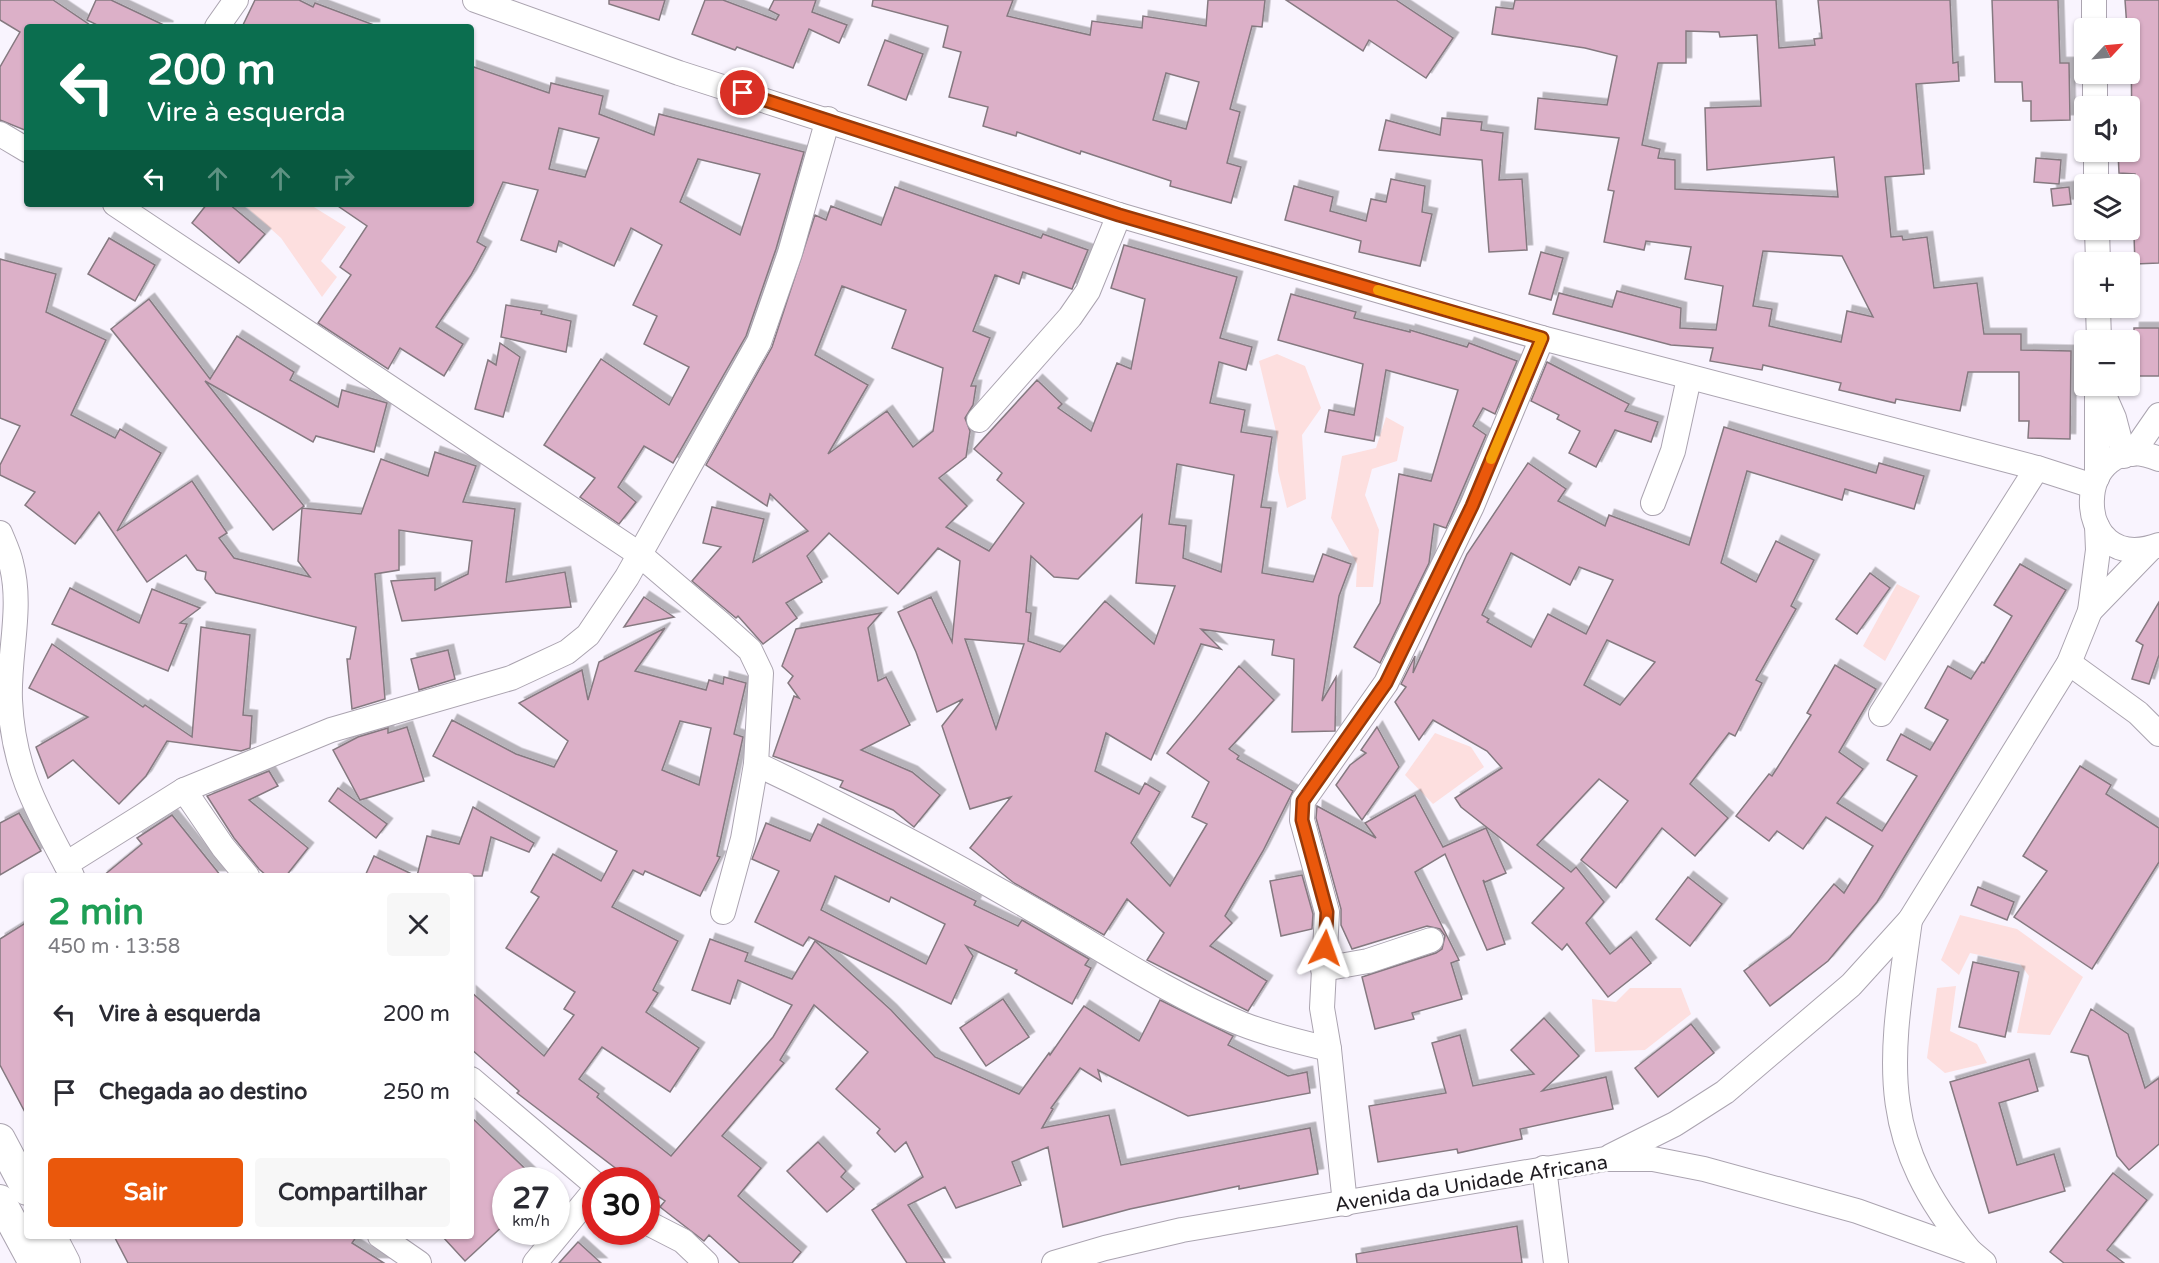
<!DOCTYPE html>
<html lang="pt">
<meta charset="utf-8">
<style>
:root{--surface:#fff;--page:#f7f7f7;--text:#2b2b33;--muted:#7c7c81;--accent:#ea580c}
body{margin:0;font-family:"Varela Round",sans-serif;background:var(--page);color:var(--text);height:100vh;display:flex;flex-direction:column;font-size:22px;white-space:nowrap}
*{box-sizing:border-box;margin:0}
p{font-size:20px;color:var(--muted)}
.icon{flex:none;width:33px;height:33px;fill:none;stroke:currentColor;stroke-width:2;stroke-linecap:round;stroke-linejoin:round}
.map{position:relative;flex:1;overflow:hidden}
.side{position:absolute;left:24px;top:873px;width:450px;height:366px;display:flex;flex-direction:column;background:var(--surface);border-radius:6px;box-shadow:0 2px 4px #0004}
.side>*{flex:none}
.guide{position:absolute;left:24px;top:24px;width:450px;height:183px;border-radius:6px;box-shadow:0 2px 4px #0004;background:#0b6e4f;color:#fff;overflow:hidden}
.needle{width:39px;rotate:64deg}
.buttons{position:absolute;left:2074px;top:18px;display:grid;gap:12px}
.buttons a{display:grid;place-items:center;width:66px;height:66px;border-radius:6px;background:var(--surface);box-shadow:0 2px 4px #0004;font-size:30px}
.speed{position:absolute;left:492px;top:1167px;display:flex;gap:12px;font-size:30px;font-weight:700;text-align:center}
.speed>*{display:grid;place-content:center;width:78px;height:78px;border-radius:50%;background:var(--surface);box-shadow:0 2px 4px #0004;line-height:1}
.speed small{font-size:15px;font-weight:400}
.speed .limit{border:9px solid #d22;background:#fff;color:#111}
.pin{position:absolute;display:grid;place-items:center;width:51px;height:51px;color:#fff;margin:-26px;border:3px solid #fff;border-radius:50%;box-shadow:0 2px 6px #0007}
.me{position:absolute;width:66px;margin:-33px;rotate:4deg;stroke-linejoin:round;filter:drop-shadow(0 0 4px #0008)}
.turn{display:flex;align-items:center;gap:21px;height:126px;padding:0 24px;font-size:27px}
.turn .icon{width:78px;height:78px;stroke-width:2.5}
.turn b{display:block;font-size:42px;line-height:51px}
.lanes{display:flex;align-items:center;height:57px;padding:0 24px;background:#0003;justify-content:center;gap:30px;direction:ltr}
.lanes .off{opacity:.35}
.round{display:grid;place-items:center;flex:none;width:63px;height:63px;border-radius:6px;background:var(--page)}
.headline{display:flex;align-items:center;justify-content:space-between;height:102px;padding:0 24px}
h1{font-size:36px;font-weight:700;line-height:45px;color:#1e9e55}
.button{display:flex;gap:12px;margin-top:auto;padding:12px 24px}
.button a{flex:1;height:69px;border-radius:6px;background:var(--accent);color:#fff;font-size:24px;font-weight:700;line-height:69px;text-align:center}
.button a+a{background:var(--page);color:var(--text)}
ul{padding:0;list-style:none}
li{display:flex;align-items:center;gap:18px;height:78px;padding:0 24px}
li div{flex:1}
li b{display:block;font-size:22px}
li em{font-style:normal}
.map>svg:first-child{display:block}
.green{fill:#fddfdf}
.building{fill:#dcb0c8;stroke:#857980;stroke-width:1.5;fill-rule:evenodd;filter:url(#shadow)}
.lines{fill:none;stroke-linecap:round;stroke-linejoin:round}
.minor-casing{stroke:#aba4b0;stroke-width:26}
.major-casing{stroke:#aba4b0;stroke-width:32}
.minor{stroke:#fff;stroke-width:24}
.major{stroke:#fff;stroke-width:30}
.route-casing{stroke:#983908;stroke-width:15}
.route{stroke:#ea580c;stroke-width:10}
.slow{stroke:#f59e0b;stroke-width:10}
.labels{text-anchor:middle;stroke-width:6;stroke-linejoin:round;paint-order:stroke}
.street-label{font-size:20px;fill:#201d22;stroke:#fff}
</style>
<div class="map">
<svg width="2159" height="1263" viewBox="0 0 2159 1263">
<defs>
<filter id="shadow"><feDropShadow dx="5.5" dy="-5.5" stdDeviation="0" flood-color="#0004"/></filter>
</defs>
<rect width="100%" height="100%" fill="#f9f4fe"/>
<g class="green">
<path d="M243 204H309L346 227 321 261 337 277 322 297 281 238Z"/>
<path d="M1277 354 1305 366 1321 408 1302 435 1306 499 1287 508 1278 471 1277 436 1259 361Z"/>
<path d="M1386 417 1404 427 1397 461 1372 469 1365 495 1379 530 1373 587H1356L1357 564 1331 518 1342 456 1376 448Z"/>
<path d="M1897 584 1920 596 1885 661 1863 646Z"/>
<path d="M1435 733 1471 747 1484 767 1433 804 1405 775Z"/>
<path d="M1960 915 2017 929 2083 977 2050 1035 2017 1033 2029 976 2020 964 1970 953 1959 975 1941 960Z"/>
<path d="M1956 986 1950 1031 1977 1044 1987 1063 1945 1073 1927 1058 1937 988Z"/>
<path d="M1630 988H1681L1691 1014 1645 1050 1595 1052 1592 999 1616 1002Z"/>
</g>
<g class="building">
<path d="M0 0H53L93 27H27V131L0 120V67L20 32 0 20Z"/>
<path d="M96 0H111L168 27H101L87 20Z"/>
<path d="M255 0H299L313 7 315 3 374 25V27H242Z"/>
<path d="M609 0H665L659 20 609 4Z"/>
<path d="M705 0H723L776 20 779 15 769 10 774 0H816L812 12 847 25 839 43 809 29 793 68 737 47 735 50 692 34Z"/>
<path d="M873 0H1013L1007 16 1090 35 1092 21 1142 28 1143 16 1206 26 1208 0H1265L1262 27 1252 26 1230 109 1240 112 1227 163 1241 167 1231 203 1170 186 1171 181 1081 151 1080 154 1017 132 1016 136 983 126 988 107 949 97 961 52 943 47 948 26 872 6ZM1166 73 1199 82 1186 129 1153 120Z"/>
<path d="M1286 0H1396L1453 38 1426 78 1369 40 1363 51Z"/>
<path d="M1515 0H1776L1779 48 1815 45 1814 39 1822 38 1818 0H1950L1953 63 1958 62 1959 81 1916 84 1924 174 1885 177 1891 237 1902 236 1903 240 1927 237 1934 288 1977 283 1984 334H2021V350L2071 351 2070 439 2028 438 2029 421H2019V372H1968L1960 411 1896 399 1895 403 1839 390 1841 383 1763 365 1762 370 1710 361 1713 348 1671 345 1553 314 1559 293 1612 307 1617 291 1681 308 1680 328 1716 330 1723 286 1685 279 1691 247 1646 241 1644 250 1604 242 1614 191 1608 190 1619 138 1535 129 1538 98 1607 105 1617 56 1585 48 1492 34 1496 7 1513 9ZM1686 31 1719 32 1720 37 1757 35 1761 106 1705 108 1707 170 1834 157 1838 197 1675 189V160L1658 158 1660 149 1642 145 1658 63H1686ZM1763 251 1842 256 1873 317 1847 311 1841 342 1769 326 1772 309 1753 306Z"/>
<path d="M1992 0H2058L2060 63H2069L2070 120 2031 121V101H2023L2022 82H1995Z"/>
<path d="M2125 0H2159V263L2135 264 2133 207H2135V174L2119 173 2118 152H2130V145H2132L2131 34 2130 28H2127Z"/>
<path d="M885 40 923 54 906 100 868 85Z"/>
<path d="M471 66 549 93 551 83 603 96 599 114 654 135 659 114 804 152 776 249 746 336 673 463 644 446 618 487 636 502 619 524 580 497 595 478 544 445 601 359 669 405 689 367 644 344 657 316 633 305 662 245 631 228 614 266 559 241 556 252 521 240 538 190 503 182 477 242 486 247 471 275 436 327 463 344 444 376 400 348 388 369 318 323 351 275 340 267 367 226 335 204H471ZM559 128 599 138 585 177 549 169ZM698 159 760 174 740 235 680 202Z"/>
<path d="M1442 118 1482 122 1481 130 1503 133 1499 180 1522 179 1527 250 1489 252 1482 160 1379 150 1386 120 1440 135Z"/>
<path d="M2036 158 2061 160 2059 184 2034 182Z"/>
<path d="M1391 179 1425 186 1422 212 1432 214 1420 266 1359 252 1361 241 1285 220 1294 186 1333 197 1330 211 1366 221 1371 199 1386 202Z"/>
<path d="M895 187 1041 238 1043 234 1088 250 1072 289 1023 272 1019 284 995 275 973 331 990 338 971 386H976L973 405 965 418 970 431 966 457 939 478 967 506 946 527 989 551 1024 503 997 480 1002 473 974 449 1037 380 1062 404 1058 408 1091 431 1117 363 1131 369 1145 299 1111 288 1124 245 1237 277 1220 338 1252 347 1246 370 1219 362 1210 403 1245 410 1241 432 1272 437 1261 507 1271 508 1262 573 1313 582 1323 554 1351 564 1339 596 1322 701 1336 677 1335 731 1292 732 1294 659 1272 655 1274 640 1201 629 1221 649 1201 644 1151 760 1106 733 1095 771 1139 794 1145 783 1160 792 1131 843 1170 886 1207 824 1192 817 1209 782 1167 753 1239 666 1274 700 1229 749 1239 756 1237 759 1293 791 1263 851 1225 916 1232 923 1210 946 1267 981 1248 1011 1147 960 1164 933 1127 899 1104 935 1014 883 970 848 1011 797 970 809 942 726 963 699 937 712 916 652 898 612 931 597 952 642 960 561 938 548 898 594 829 533 807 556 822 582 786 603 797 618 763 644 738 616 736 618 692 581 721 547 703 543 712 507 764 519 753 562 808 531 770 494 767 506 706 465 772 347 815 215 826 220 831 206 881 225ZM842 286 906 310 892 348 943 368 933 431 913 447 887 411 828 454 868 385 815 355ZM1177 464 1234 475 1221 572 1183 558 1186 526 1169 524ZM1142 515 1136 583 1175 586 1154 644 1105 601 1060 652 1028 641 1031 613 1026 612 1031 556 1054 577 1078 579ZM965 639 1024 644 996 729 979 679Z"/>
<path d="M2069 187 2071 204 2053 206 2051 189Z"/>
<path d="M207 204H229L265 234 239 263 192 223Z"/>
<path d="M109 238 155 265 135 301 88 274Z"/>
<path d="M1541 252 1563 258 1551 300 1529 294Z"/>
<path d="M0 259 56 274 46 312 106 340 71 415 115 438 120 429 161 453 117 531 192 481 227 533 219 538 234 558 310 577 298 561 302 508 361 514 381 459 428 476 435 452 476 466 463 502 515 509 506 582 565 572 571 607 402 621 391 581 435 578V590L468 574 472 541 399 530V570L375 574 385 699 352 709 347 659H350L356 627 216 593 205 579 206 572 197 570 186 555 147 582 99 512 75 544 25 505 35 492 0 475V465L20 426 0 418Z"/>
<path d="M1291 294 1356 312 1354 318 1410 332V330L1467 347 1469 343 1517 361 1495 414 1483 408 1473 426 1486 435 1446 528 1434 524 1429 563 1380 663 1354 647 1380 603 1399 474 1431 481 1458 390 1386 370 1374 441 1325 432 1329 410 1354 415 1363 364 1278 340Z"/>
<path d="M149 299 210 379 237 336 294 372 290 380 338 407 342 390 387 403 374 452 316 436 313 442 205 381 304 506 273 530 111 329Z"/>
<path d="M506 305 542 311 541 314 571 321 566 352 501 337Z"/>
<rect x="2134" y="328" width="25" height="48"/>
<path d="M500 343 520 357 503 417 475 409 488 360 496 365Z"/>
<path d="M1547 362 1629 404 1625 411 1658 422 1651 442 1615 430 1596 467 1569 453 1580 431 1557 419 1559 415 1531 401Z"/>
<path d="M1724 427 1876 473 1879 463 1924 476 1914 509 1845 489 1842 500 1747 471 1721 563 1756 582 1776 541 1814 560 1791 606 1796 609 1756 680 1762 683 1735 736 1729 733 1690 784 1728 818 1695 856 1662 828 1616 888 1581 860 1628 801 1599 779 1537 845 1571 872 1576 867 1604 902 1586 923 1610 954 1631 937 1651 963 1608 997 1567 944 1562 950 1532 923 1564 888 1461 807 1455 798 1502 768 1487 751 1433 720 1419 740 1395 702 1406 687 1401 684 1415 656 1413 673 1467 554 1528 463 1566 489 1558 501 1605 526 1609 515 1689 545ZM1511 553 1570 585 1579 567 1613 580 1586 634 1548 614 1531 647 1487 622 1489 619 1482 615ZM1607 640 1655 662 1620 705 1584 685Z"/>
<path d="M2020 564 2066 590 1877 902 1828 961 1770 1006 1744 971 1790 937 1834 884 1844 893 1873 846 1826 817 1803 849 1777 831 1769 841 1736 816 1769 774 1772 776 1811 715 1807 713 1835 665 1876 689 1839 752 1863 769 1837 803 1882 831 1917 776 1887 760 1901 734 1930 750 1948 720 1925 708 1948 666 1971 679 1982 662 1984 663 2012 616 1994 605Z"/>
<path d="M1870 573 1890 588 1857 634 1836 619Z"/>
<path d="M70 588 139 623 152 589 200 608 180 623 187 624 168 671 52 624Z"/>
<path d="M644 597 674 617 624 627Z"/>
<path d="M2159 602V655L2149 684 2132 679 2143 645 2136 641Z"/>
<path d="M881 613 868 628 878 681 886 677 910 725 861 750 912 772 940 795 914 827 893 810 840 787 843 781 773 756 794 696 799 698 788 683 793 676 782 666 796 629Z"/>
<path d="M201 627 250 635 243 715 252 716 250 748 241 751 167 741 146 776 119 804 73 760 48 778 36 747 88 717 29 688 52 644 143 707 145 705 192 737Z"/>
<path d="M665 628 635 671 706 690 709 680 723 684 724 677 746 683 734 734 743 737 717 856 720 857 700 896 645 871 643 875 633 870 612 907 678 941 653 990 658 993 646 1012 699 1048 670 1092 602 1047 579 1079 599 1094 597 1097 671 1156 773 1037 792 1005 738 980 730 1004 692 990 710 939 748 953 745 961 792 979 815 941 891 1010 935 1057 1019 1094 1049 1053 1050 1055 1084 1006 1139 1041 1160 1000 1233 1036 1228 1045 1288 1076 1307 1072 1310 1093 1188 1116 1098 1070 1101 1081 1080 1068 1051 1108 1053 1109 1042 1128 1109 1115 1121 1165 1310 1128 1318 1174 1239 1189V1186L1130 1209 1063 1227 1048 1147 1012 1162 1021 1185 956 1208 945 1187 908 1205 945 1263H907L872 1210 923 1177 906 1142 895 1152 877 1133 880 1129 836 1089 868 1052 814 1005 780 1060 784 1063 722 1136 761 1168 738 1196 801 1252 792 1263H740L709 1235 704 1241 660 1207 665 1201 646 1188V1180H637L620 1168 618 1170 517 1093 519 1091 471 1049V992L544 1056 574 1015 564 1009 575 992 506 948 539 897 531 892 553 854 601 881 617 851 433 756 452 720 516 754 554 767 568 741 519 703 582 670 588 700 599 662ZM680 721 711 728 699 785 662 770Z"/>
<path d="M448 650 455 679 419 690 411 659Z"/>
<path d="M407 727 424 781 360 800 333 750 358 737 388 728V733Z"/>
<path d="M1377 727 1399 767 1362 820 1336 785 1350 765 1366 753 1361 750Z"/>
<path d="M2080 766 2111 785 2106 794 2159 828V862L2092 969 2014 917 2047 871 2023 856Z"/>
<path d="M269 771 278 786 249 800 308 848 286 876H267L259 869 234 838 207 796Z"/>
<path d="M338 788 387 824 376 838 329 801Z"/>
<path d="M1415 795 1443 847 1486 828 1506 873 1485 882 1483 880 1505 944 1487 950 1445 854 1415 872 1459 960 1451 963 1462 999 1412 1013 1414 1019 1375 1029 1362 977 1436 953 1442 949 1445 936 1440 929 1427 926 1352 949 1341 925V909L1316 818 1317 806 1376 838 1365 823Z"/>
<path d="M473 807 534 843 529 852 491 837 482 876H417L427 836 459 844Z"/>
<path d="M19 813 41 851 0 875V823Z"/>
<path d="M172 815 221 876H103L142 844 137 838Z"/>
<path d="M766 823 810 841 818 824 976 901 974 905 1018 926 1022 920 1089 959 1085 965 1091 968 1072 1004 1015 973 1017 970 966 946 973 956 951 1004 809 937 803 946 755 922 779 871 752 859ZM835 876 889 902 891 897 945 924 926 964 821 910Z"/>
<path d="M374 856 416 876H365Z"/>
<path d="M1302 875 1313 914 1312 929 1281 936 1270 881Z"/>
<path d="M1688 877 1722 904 1690 946 1656 919Z"/>
<path d="M1978 887 2014 902 2007 920 1971 905Z"/>
<path d="M27 922V1116L0 1065V939Z"/>
<path d="M1973 962 2019 972 2005 1037 1959 1027Z"/>
<path d="M1003 999 1029 1037 986 1066 960 1028Z"/>
<path d="M2091 1009 2128 1034 2145 1088 2159 1078V1144L2129 1170 2117 1156 2088 1056 2071 1052Z"/>
<path d="M1544 1018 1579 1056 1542 1091 1606 1077 1613 1109 1520 1129 1522 1139 1458 1153 1457 1149 1378 1162 1369 1106 1446 1093 1432 1043 1460 1035 1473 1086 1534 1074 1511 1050Z"/>
<path d="M1691 1024 1714 1053 1658 1097 1635 1068Z"/>
<path d="M2029 1059 2038 1091 1999 1103 2017 1165 2054 1154 2065 1191 1989 1213 1950 1082Z"/>
<path d="M471 1117 537 1180H506V1223L465 1261 442 1236H471Z"/>
<path d="M818 1142 846 1171 841 1177 854 1189 827 1212 787 1171Z"/>
<path d="M2113 1173 2147 1200 2107 1250 2124 1263H2064L2050 1252Z"/>
<path d="M1517 1226 1522 1263H1357L1356 1254Z"/>
<path d="M114 1236H357L352 1243 384 1263H128Z"/>
<path d="M578 1242 601 1263H559Z"/>
</g>
<g class="lines">
<g class="minor-casing">
<g id="minor">
<path d="M475 0 679 73 1119 215 1542 338 2037 468 2093 486"/>
<path d="M2094 0V28"/>
<path d="M217 27 236 0"/>
<path d="M2095 74V106"/>
<path d="M0 134 27 150"/>
<path d="M2096 152V184"/>
<path d="M115 204 639 554 721 624 750 650 761 673 756 764C850 808 940 856 1030 908 1099 947 1168 994 1242 1024 1270 1035 1299 1042 1329 1049L1345 1204"/>
<path d="M2097 230 2098 262"/>
<path d="M2098 308 2099 340"/>
<path d="M2100 386 2114 418 2124 456"/>
<path d="M979 420 1070 317 1088 291 1119 215"/>
<path d="M2132 454 2159 415"/>
<path d="M2159 459C2072 422 2067 579 2159 545"/>
<path d="M2097 478V386"/>
<path d="M1653 503 1673 451 1689 378"/>
<path d="M0 533C4 543 9 553 11 563 23 607 8 656 10 700 13 772 40 815 72 876"/>
<path d="M2090 611 2151 548"/>
<path d="M2069 663 2138 713 2159 734"/>
<path d="M1881 714 2037 468"/>
<path d="M184 790 223 847 247 876"/>
<path d="M66 864 184 790 331 730 511 678 567 652 588 635 627 577 759 342 790 253 828 119"/>
<path d="M723 912 743 839 756 764"/>
<path d="M1910 920C1891 1059 1873 1135 1970 1251"/>
<path d="M1323 969 1368 961 1431 940"/>
<path d="M1329 1049 1322 1008 1327 912 1302 820 1303 801 1386 683 1472 506 1542 338"/>
<path d="M471 1079 596 1185"/>
<path d="M1611 1156 1675 1124 1725 1092 1851 985 1910 920 2069 663 2090 611 2098 550 2097 526"/>
<path d="M1544 1168 1556 1263"/>
<path d="M646 1222 683 1241 706 1263"/>
<path d="M380 1236 419 1263"/>
<path d="M535 1263 596 1189"/>
<path d="M1054 1263 1105 1248 1182 1230 1605 1159H1653L1704 1169 1857 1211 1971 1252 1984 1263"/>
</g>
</g>
<g class="major-casing">
<g id="major">
<path d="M0 1139 27 1190"/>
<path d="M0 1200 34 1263"/>
<path d="M51 1236 65 1263"/>
</g>
</g>
<use href="#minor" class="minor"/>
<use href="#major" class="major"/>
</g>
<g class="lines">
<g class="route-casing">
<path id="route" d="M743 93 1119 215 1542 338 1472 506 1386 683 1303 801 1302 820 1327 912 1325 948"/>
</g>
<use href="#route" class="route"/>
<path class="slow" d="M1378 290 1542 338 1491 459"/>
</g>
<g class="labels">
<g class="street-label">
<text transform="translate(1471 1183) rotate(-9)" y="7">Avenida da Unidade Africana</text>
</g>
</g>
</svg>
<div class="buttons">
<a><svg class="needle" viewBox="-14 -14 28 28"><path d="M0-13l5 13h-10z" fill="#e53935"/><path d="M0 13l5-13h-10z" fill="#7c7c81"/></svg></a>
<a><svg class="icon" aria-label="sound" viewBox="0 0 24 24"><path d="M4 9h4l5-4v14l-5-4H4zM17 9q2 3 0 6"/></svg></a>
<a><svg class="icon" aria-label="layers" viewBox="0 0 24 24"><path d="M12 4l9 5-9 5-9-5zM3 14l9 5 9-5"/></svg></a>
<a>+</a>
<a>−</a>
</div>
<div class="speed"><div>27<small>km/h</small></div><div class="limit">30</div></div>
<div class="pin" style="left:743px;top:93px;background:#d93025"><svg class="icon" aria-label="arrive" viewBox="0 0 24 24"><path d="M6 21V4h12l-3 4 3 4H6"/></svg></div>
<svg class="me" style="left:1325px;top:948px" viewBox="-20 -20 40 40"><path d="M0-17L14 15 0 8-14 15z" fill="#ea580c" stroke="#fff" stroke-width="4"/></svg>
<div class="guide">
<div class="turn"><svg class="icon" aria-label="left" viewBox="0 0 24 24"><path d="M17 20v-9H6M10 6l-5 5 5 5"/></svg><div><b>200 m</b>Vire à esquerda</div></div>
<div class="lanes"><svg class="icon" aria-label="left" viewBox="0 0 24 24"><path d="M17 20v-9H6M10 6l-5 5 5 5"/></svg><svg class="icon off" aria-label="ahead" viewBox="0 0 24 24"><path d="M12 20V5M6 11l6-6 6 6"/></svg><svg class="icon off" aria-label="ahead" viewBox="0 0 24 24"><path d="M12 20V5M6 11l6-6 6 6"/></svg><svg class="icon off" aria-label="right" viewBox="0 0 24 24"><path d="M7 20v-9h11M14 6l5 5-5 5"/></svg></div>
</div>
<section class="side">
<div class="headline"><div><h1>2 min</h1><p>450 m · 13:58</p></div><a class="round"><svg class="icon" aria-label="close" viewBox="0 0 24 24"><path d="M6 6l12 12M18 6L6 18"/></svg></a></div>
<ul>
<li><svg class="icon" aria-label="left" viewBox="0 0 24 24"><path d="M17 20v-9H6M10 6l-5 5 5 5"/></svg><div><b>Vire à esquerda</b></div><em>200 m</em></li>
<li><svg class="icon" aria-label="arrive" viewBox="0 0 24 24"><path d="M6 21V4h12l-3 4 3 4H6"/></svg><div><b>Chegada ao destino</b></div><em>250 m</em></li>
</ul>
<div class="button"><a>Sair</a><a>Compartilhar</a></div>
</section>
</div>
